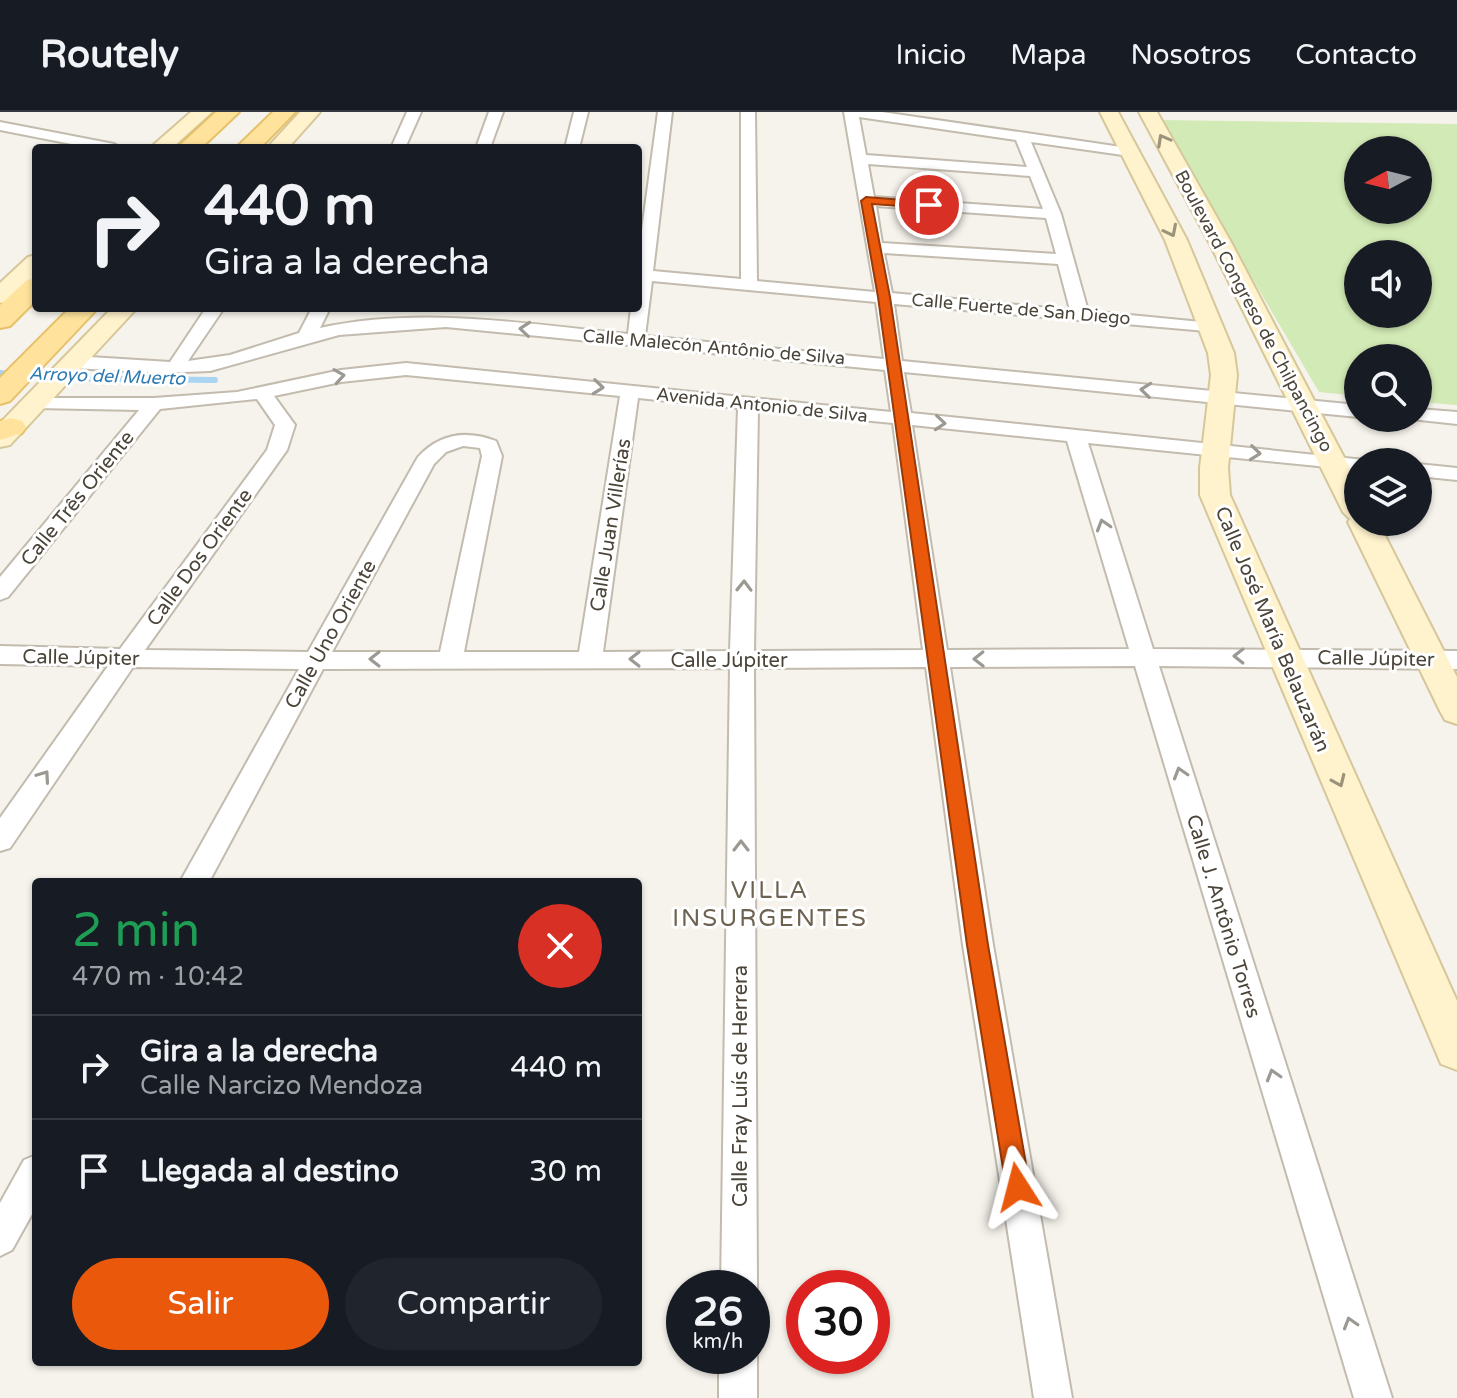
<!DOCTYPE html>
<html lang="es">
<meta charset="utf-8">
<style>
:root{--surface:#171b24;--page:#20242c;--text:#f1f3f6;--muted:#9ea1a6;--line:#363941;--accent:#ea580c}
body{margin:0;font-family:"Varela Round",sans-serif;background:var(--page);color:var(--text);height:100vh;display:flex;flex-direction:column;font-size:30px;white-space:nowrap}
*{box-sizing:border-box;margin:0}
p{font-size:26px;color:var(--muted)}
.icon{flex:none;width:44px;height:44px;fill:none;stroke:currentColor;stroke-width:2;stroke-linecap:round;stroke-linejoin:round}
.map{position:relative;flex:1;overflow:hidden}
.drawer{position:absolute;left:32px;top:766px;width:610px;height:488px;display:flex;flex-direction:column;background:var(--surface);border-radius:8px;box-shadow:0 2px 6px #0004}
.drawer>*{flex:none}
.top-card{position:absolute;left:32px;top:32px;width:610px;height:168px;border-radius:8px;box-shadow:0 2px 6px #0004;background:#171b24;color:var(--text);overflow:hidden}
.needle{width:52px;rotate:263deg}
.controls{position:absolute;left:1344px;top:24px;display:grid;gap:16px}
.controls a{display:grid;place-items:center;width:88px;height:88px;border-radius:50%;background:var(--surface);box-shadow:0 2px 6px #0004;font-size:40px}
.speed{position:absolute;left:666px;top:1158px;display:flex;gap:16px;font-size:40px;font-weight:700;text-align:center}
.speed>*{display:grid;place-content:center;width:104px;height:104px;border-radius:50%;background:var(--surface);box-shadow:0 2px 6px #0004;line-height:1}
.speed small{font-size:20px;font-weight:400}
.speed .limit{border:12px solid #d22;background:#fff;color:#111}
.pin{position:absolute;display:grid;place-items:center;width:68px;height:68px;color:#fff;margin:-34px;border:4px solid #fff;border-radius:50%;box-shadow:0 2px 8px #0007}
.me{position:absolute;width:88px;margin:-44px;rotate:351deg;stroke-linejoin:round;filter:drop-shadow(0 0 6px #0008)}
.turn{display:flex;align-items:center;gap:28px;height:168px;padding:0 40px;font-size:36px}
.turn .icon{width:104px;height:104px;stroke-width:2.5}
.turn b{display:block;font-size:56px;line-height:68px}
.round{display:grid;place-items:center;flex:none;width:84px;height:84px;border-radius:42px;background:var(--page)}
.head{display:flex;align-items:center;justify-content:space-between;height:136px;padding:0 40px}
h1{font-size:48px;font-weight:600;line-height:60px;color:#1e9e55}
.cta{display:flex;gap:16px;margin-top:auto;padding:16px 40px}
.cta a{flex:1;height:92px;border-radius:48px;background:var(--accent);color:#fff;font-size:32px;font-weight:600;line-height:92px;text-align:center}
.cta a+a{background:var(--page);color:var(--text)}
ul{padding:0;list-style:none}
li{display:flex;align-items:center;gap:24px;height:104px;padding:0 40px;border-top:2px solid var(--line)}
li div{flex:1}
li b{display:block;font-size:30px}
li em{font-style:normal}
header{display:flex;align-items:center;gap:48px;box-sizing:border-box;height:112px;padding:0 40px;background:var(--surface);border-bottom:2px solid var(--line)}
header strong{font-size:38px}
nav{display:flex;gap:44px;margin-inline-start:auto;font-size:28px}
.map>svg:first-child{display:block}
.green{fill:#d2eab5;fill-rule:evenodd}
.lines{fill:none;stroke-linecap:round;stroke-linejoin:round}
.stream{stroke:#a9d4f2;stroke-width:6}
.street-casing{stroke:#c2bbae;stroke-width:4}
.secondary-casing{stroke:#d6c79b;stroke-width:4}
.primary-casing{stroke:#e6c16a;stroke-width:4}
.street{fill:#fff;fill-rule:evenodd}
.secondary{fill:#fff3cd;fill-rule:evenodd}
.primary{fill:#ffe39c;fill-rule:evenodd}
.oneway{stroke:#9c937c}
.oneway2{stroke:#9c9892}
.route{fill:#ea580c;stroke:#983908;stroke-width:2}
.labels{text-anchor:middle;stroke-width:6;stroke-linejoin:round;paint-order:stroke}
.far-street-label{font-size:18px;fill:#4b4439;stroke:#fff}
.far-water-label{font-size:18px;font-style:italic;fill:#2e7ab2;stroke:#fff}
.street-label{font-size:20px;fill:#4b4439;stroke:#fff}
.quarter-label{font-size:24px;letter-spacing:2px;fill:#6e6250;stroke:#fff}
</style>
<header>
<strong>Routely</strong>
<nav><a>Inicio</a><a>Mapa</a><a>Nosotros</a><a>Contacto</a></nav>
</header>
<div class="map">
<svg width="1457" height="1286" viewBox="0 0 1457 1286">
<rect width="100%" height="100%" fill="#f6f3ec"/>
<path class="green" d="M1159 8 1457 12V293L1418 290V246H1358V284L1319 280ZM1358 38H1418V98H1358ZM1358 142H1418V202H1358Z"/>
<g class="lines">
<path class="stream" d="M0 261 59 266 215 268"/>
<g class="street-casing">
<g id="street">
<path d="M407 0H421L405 36H391Z"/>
<path d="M489 0H503L490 36H476Z"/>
<path d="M574 0H588L579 36H565Z"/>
<path d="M658 0H672L653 159 741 167V0H755L757 169 875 180 844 0H882L1135 37V43L1130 44 1031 30 1061 102 1088 199 1212 211 1221 216 1218 220 894 192 902 249 1358 293V305L904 260 911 301 1365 348 1367 350H1358V358L1088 331 1153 537 1457 539V557L1159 554 1392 1286H1354L1135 554 950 555 993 833 1072 1286H1034L963 833 926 555 754 556 757 1176 752 1188V1176H721L730 556 323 557 209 770H180L299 557 133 555 10 736 0 739V706L108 554 0 552V534L120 537 267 338 275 313 257 287 160 297 8 485 0 488V465L139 298 35 296 25 290 28 286H154L237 280 341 258 406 251 891 300 885 258 446 215 339 223 210 259 159 261 74 256 65 250 74 244 170 250 206 196H224L188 249 230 243 299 221 312 196H330L320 216C421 194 526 212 628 222L631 196H638V147ZM859 5 1016 28 1027 55 866 43ZM868 52 1030 64 1043 97 874 85ZM876 94 1046 106 1056 142 882 131ZM884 141 1058 152 1070 198 892 181ZM652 169 876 190 884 247 645 224ZM406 263 620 284 579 540H464L502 344 496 329C467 318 440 321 418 345L308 540 145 538 287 338 295 313 274 284 341 270ZM638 286 738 296 730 539 603 540ZM758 298 893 311 923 538 754 539ZM912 313 1067 329 1129 537 947 538ZM463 334 480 336 482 344 440 540H332L434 352 446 340Z"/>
<path d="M0 10 114 32 121 36H92L0 18Z"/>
<path d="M1418 297 1457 300V312L1411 307 1418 306Z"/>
<path d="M1418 352 1457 356V368L1418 364Z"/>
<path d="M36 1043V1095L12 1138 0 1144V1091L24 1048Z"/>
<path d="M752 1232 757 1244V1286H719V1244H752Z"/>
</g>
</g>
<g class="secondary-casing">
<g id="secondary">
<path d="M191 0H212L172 36H150Z"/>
<path d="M300 0H320L288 36H267Z"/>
<path d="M1100 0H1118L1187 128 1234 241 1237 263 1228 356 1230 383 1457 889V958L1441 952 1200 383V356L1211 263 1208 241 1165 128Z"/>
<path d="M1139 0H1157L1232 132 1358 372V410H1378L1457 565V612L1445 608 1440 599 1348 410 1350 407 1343 400 1210 132Z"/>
<path d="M36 143V163L8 189 0 191V171L28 145Z"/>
<path d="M112 196H137L10 333 0 335V311Z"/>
</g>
</g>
<g class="primary-casing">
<g id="primary">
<path d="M216 0H239L201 36H177Z"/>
<path d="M273 0H295L260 36H236Z"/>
<path d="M36 166V188L10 214 0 216V193L27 168Z"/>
<path d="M70 196H98L10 289 0 292V266Z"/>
<path d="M11 306 22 309 26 315 22 321 0 328V309Z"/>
</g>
</g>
<use href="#street" class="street"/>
<use href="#secondary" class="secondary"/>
<use href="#primary" class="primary"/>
</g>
<defs><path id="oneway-chevron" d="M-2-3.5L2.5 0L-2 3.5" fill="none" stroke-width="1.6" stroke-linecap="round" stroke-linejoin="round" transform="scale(2)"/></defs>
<g class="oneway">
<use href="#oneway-chevron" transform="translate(1163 28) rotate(-119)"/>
<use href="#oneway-chevron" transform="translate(1171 119) rotate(63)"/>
<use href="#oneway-chevron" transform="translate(1339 669) rotate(66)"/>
</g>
<g class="oneway2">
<use href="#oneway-chevron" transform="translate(525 217) rotate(-175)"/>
<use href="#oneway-chevron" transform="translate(339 264) rotate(-9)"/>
<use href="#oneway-chevron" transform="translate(598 275) rotate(6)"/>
<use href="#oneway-chevron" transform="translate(1146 278) rotate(-174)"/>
<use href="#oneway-chevron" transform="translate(940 311) rotate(5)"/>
<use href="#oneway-chevron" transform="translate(1255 341) rotate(6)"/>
<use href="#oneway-chevron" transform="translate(1103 413) rotate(-107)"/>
<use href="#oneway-chevron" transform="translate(744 474) rotate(-89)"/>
<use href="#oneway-chevron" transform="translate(1239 544) rotate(-179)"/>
<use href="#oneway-chevron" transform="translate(375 547) rotate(-180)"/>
<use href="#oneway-chevron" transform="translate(635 547) rotate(-180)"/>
<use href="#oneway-chevron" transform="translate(979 547) rotate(179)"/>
<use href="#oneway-chevron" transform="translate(1180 661) rotate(-107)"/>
<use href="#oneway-chevron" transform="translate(44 664) rotate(-55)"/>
<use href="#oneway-chevron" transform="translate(741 734) rotate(-90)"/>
<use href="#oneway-chevron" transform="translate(1273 963) rotate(-107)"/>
<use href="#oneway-chevron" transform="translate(1350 1211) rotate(-107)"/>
</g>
<path class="route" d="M866 85 929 90 934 93 929 96 872 92 890 185 988 833 1030 1075 1026 1083 1018 1087 1009 1083 1006 1075 967 833 878 185 861 89Z"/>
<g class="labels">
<g class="far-street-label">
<text transform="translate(1021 197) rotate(5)" y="6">Calle Fuerte de San Diego</text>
<text transform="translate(1254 199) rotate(62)" y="6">Boulevard Congreso de Chilpancingo</text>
<text transform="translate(714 235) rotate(5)" y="6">Calle Malecón Antônio de Silva</text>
<text transform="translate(762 293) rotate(6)" y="6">Avenida Antonio de Silva</text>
</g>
<g class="far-water-label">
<text transform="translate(107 264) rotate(2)" y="6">Arroyo del Muerto</text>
</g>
<g class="street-label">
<text transform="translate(77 386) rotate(-51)" y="7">Calle Três Oriente</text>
<text transform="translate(610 413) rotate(-81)" y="7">Calle Juan Villerías</text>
<text transform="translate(199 445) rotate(-54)" y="7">Calle Dos Oriente</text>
<text transform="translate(1273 517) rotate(67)" y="7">Calle José María Belauzarán</text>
<text transform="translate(330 522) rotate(-61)" y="7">Calle Uno Oriente</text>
<text transform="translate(81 545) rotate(1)" y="7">Calle Júpiter</text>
<text transform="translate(1376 546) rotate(1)" y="7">Calle Júpiter</text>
<text x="729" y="555">Calle Júpiter</text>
<text transform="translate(1224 804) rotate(73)" y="7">Calle J. Antônio Torres</text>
<text transform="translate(740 974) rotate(-90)" y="7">Calle Fray Luís de Herrera</text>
</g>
<g class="quarter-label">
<text x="770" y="786">VILLA<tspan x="770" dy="28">INSURGENTES</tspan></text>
</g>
</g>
</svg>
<div class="controls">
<a><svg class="needle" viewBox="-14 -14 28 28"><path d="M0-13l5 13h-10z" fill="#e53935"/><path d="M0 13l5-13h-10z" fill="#9ea1a6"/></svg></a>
<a><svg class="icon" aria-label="sound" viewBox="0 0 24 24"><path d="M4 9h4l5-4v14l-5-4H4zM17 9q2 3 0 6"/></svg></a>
<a><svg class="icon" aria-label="search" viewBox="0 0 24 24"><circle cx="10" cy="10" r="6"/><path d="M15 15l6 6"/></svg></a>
<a><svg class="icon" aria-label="layers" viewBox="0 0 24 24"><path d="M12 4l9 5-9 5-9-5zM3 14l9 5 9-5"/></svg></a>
</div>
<div class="speed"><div>26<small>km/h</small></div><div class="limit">30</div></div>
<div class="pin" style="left:929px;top:93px;background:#d93025"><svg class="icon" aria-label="arrive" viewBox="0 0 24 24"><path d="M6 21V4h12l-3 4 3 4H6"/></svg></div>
<svg class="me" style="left:1018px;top:1075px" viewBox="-20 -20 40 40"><path d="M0-17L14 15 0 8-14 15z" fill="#ea580c" stroke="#fff" stroke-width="4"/></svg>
<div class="top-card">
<div class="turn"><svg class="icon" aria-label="right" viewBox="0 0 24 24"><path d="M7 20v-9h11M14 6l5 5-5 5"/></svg><div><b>440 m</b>Gira a la derecha</div></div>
</div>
<section class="drawer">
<div class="head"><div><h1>2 min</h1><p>470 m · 10:42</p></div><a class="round" style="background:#d93025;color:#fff"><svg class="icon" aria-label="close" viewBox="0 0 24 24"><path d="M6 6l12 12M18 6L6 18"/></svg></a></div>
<ul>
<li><svg class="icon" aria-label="right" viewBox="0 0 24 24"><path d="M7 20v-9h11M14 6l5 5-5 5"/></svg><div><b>Gira a la derecha</b><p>Calle Narcizo Mendoza</p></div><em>440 m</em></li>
<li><svg class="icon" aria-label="arrive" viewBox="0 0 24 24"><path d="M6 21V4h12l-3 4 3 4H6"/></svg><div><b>Llegada al destino</b></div><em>30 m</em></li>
</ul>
<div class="cta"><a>Salir</a><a>Compartir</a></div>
</section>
</div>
